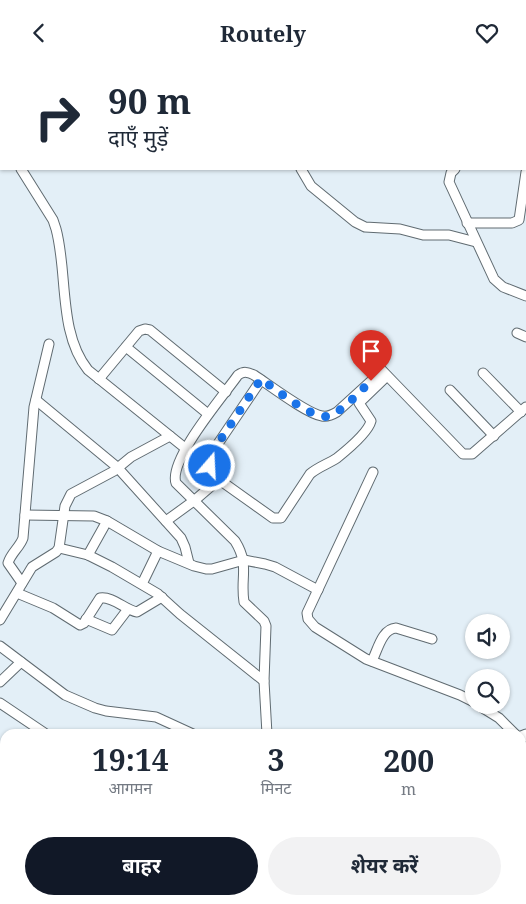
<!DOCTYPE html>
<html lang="hi">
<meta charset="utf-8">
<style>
:root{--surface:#fff;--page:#f2f2f3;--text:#1f2937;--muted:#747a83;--accent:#111827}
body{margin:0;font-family:"Noto Serif","Noto Sans Devanagari",serif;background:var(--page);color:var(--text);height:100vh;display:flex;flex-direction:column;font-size:19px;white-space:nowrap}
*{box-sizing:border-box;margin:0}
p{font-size:16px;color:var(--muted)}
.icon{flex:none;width:28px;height:28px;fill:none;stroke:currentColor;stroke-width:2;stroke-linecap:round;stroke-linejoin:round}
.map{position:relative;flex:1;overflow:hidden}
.drawer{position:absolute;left:0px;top:664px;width:526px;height:176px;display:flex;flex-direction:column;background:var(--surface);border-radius:15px 15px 0 0;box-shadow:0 1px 4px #0004}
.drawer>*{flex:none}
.top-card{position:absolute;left:0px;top:0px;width:526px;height:105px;box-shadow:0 1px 4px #0004;background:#fff;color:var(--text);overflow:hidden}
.controls{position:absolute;left:465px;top:549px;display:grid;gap:10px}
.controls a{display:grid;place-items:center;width:45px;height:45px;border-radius:50%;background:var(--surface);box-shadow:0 1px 4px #0004;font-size:25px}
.pin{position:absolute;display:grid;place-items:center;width:42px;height:42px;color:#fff;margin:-51px -21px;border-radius:50% 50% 50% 0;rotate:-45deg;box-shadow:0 0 5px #0007}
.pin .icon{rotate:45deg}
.me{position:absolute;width:55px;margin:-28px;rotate:19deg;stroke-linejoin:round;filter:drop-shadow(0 0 4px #0008)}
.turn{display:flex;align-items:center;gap:18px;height:105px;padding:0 25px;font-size:22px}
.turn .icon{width:65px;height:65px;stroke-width:2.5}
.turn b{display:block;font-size:35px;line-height:42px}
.eta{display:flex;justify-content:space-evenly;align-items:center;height:85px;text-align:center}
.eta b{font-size:30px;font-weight:700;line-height:35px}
.button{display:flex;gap:10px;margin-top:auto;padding:10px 25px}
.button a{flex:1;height:58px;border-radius:30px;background:var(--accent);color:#fff;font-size:20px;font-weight:700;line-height:58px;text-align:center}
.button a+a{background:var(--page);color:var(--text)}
header{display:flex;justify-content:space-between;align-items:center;height:65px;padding:0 25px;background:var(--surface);font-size:22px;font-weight:700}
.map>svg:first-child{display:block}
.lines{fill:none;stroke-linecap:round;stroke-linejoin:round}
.minor-casing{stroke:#606b71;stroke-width:11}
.tertiary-casing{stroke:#606b71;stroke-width:13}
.minor{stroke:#fff;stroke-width:9}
.tertiary{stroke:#fff;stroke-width:11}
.route{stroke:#1a73e8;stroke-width:9;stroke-dasharray:0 16.2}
</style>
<header><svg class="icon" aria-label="back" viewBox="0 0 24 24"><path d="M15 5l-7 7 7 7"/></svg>Routely<svg class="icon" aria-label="heart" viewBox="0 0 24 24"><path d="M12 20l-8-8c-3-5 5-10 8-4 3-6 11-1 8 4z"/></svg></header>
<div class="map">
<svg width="526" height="839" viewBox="0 0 526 839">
<rect width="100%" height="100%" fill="#e3eff7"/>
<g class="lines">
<g class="minor-casing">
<g id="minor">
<path d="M79 0 82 1"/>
<path d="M150 0 152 1"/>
<path d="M435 0 436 1"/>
<path d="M489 0 490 1"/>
<path d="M202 1V0"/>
<path d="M312 1V0"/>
<path d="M0 28 1 27"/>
<path d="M525 28 526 27"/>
<path d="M0 80 1 82"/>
<path d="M21 104 53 155 56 164C68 208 58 268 88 305L185 383"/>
<path d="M301 104 311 121 355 157 365 162 400 164 423 170H449L476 177"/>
<path d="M455 104 451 108 449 117 494 214 503 222 526 231"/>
<path d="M467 158H512L519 155 526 107"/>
<path d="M517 268 526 272"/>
<path d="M126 282 208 349"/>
<path d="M373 296 463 389H472L526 342"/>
<path d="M483 308 521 347"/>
<path d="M99 314 139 266 145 264 150 265 226 327"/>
<path d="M450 325 494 371"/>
<path d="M36 335 117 402 181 473 185 482 189 498"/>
<path d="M373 407 307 548 308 554 315 562 366 594 460 630 474 637"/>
<path d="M217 416 210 401 209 392 261 315"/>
<path d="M25 450 94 451 107 456 158 486 194 501 206 504H212L244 495 265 499 275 502 318 525"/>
<path d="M166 456 195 435 217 416H221L273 453H281L310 409C318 402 328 399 337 393 347 385 368 368 371 356L359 338 387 311"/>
<path d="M59 483 88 490 112 502 158 529 180 549 264 616"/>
<path d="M88 490 107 456"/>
<path d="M22 518 8 498C11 488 20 482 23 473L34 342 49 279"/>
<path d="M142 519 158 486"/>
<path d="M17 528 53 543 80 560 84 558 100 533C113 531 125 545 137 547L162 532"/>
<path d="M86 554 112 565 128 544"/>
<path d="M0 555 32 502 56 487 59 483 65 441 71 429 114 406 131 392 170 371"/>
<path d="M0 581 65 630 95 643 106 646 156 652 193 669"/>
<path d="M372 596C378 584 382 564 396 563L432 574"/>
<path d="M0 617 21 597"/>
<path d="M0 638 46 669"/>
<path d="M478 640 499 653 515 669"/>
<path d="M267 669 264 616 266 561 264 556 244 537C240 512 250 500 235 476L176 418C168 395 224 330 238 310 244 306 247 307 254 310 268 319 307 349 322 351 327 352 332 350 337 347L382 306"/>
<path d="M0 812 5 815"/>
<path d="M35 835 41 839"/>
<path d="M108 835 114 839"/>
<path d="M165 835 170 839"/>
<path d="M444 835 452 839"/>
<path d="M93 839 96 835"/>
<path d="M314 839 315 835"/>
</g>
</g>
<g class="tertiary-casing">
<g id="tertiary">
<path d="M521 672 526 670"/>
<path d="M219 839 222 835"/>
</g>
</g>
<use href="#minor" class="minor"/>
<use href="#tertiary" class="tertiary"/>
</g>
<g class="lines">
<path class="route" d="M210 401 209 392 261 314C274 323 314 356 329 351 342 347 360 326 371 316"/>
</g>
</svg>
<div class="controls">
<a><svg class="icon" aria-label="sound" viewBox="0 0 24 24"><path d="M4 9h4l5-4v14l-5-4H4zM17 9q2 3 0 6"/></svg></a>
<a><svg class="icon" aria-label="search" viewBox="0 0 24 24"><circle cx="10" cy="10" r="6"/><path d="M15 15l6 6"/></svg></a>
</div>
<div class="pin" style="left:371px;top:316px;background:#d93025"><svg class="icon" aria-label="arrive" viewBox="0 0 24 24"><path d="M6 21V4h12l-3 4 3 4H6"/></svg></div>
<svg class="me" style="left:210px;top:401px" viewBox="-20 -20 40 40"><circle r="17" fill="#1a73e8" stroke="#fff" stroke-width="3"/><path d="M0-11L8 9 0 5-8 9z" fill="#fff"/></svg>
<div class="top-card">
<div class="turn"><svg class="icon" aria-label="right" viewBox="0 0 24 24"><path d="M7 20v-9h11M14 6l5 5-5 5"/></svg><div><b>90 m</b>दाएँ मुड़ें</div></div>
</div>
<section class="drawer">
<div class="eta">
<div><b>19:14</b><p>आगमन</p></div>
<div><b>3</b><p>मिनट</p></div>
<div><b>200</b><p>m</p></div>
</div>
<div class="button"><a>बाहर</a><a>शेयर करें</a></div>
</section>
</div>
